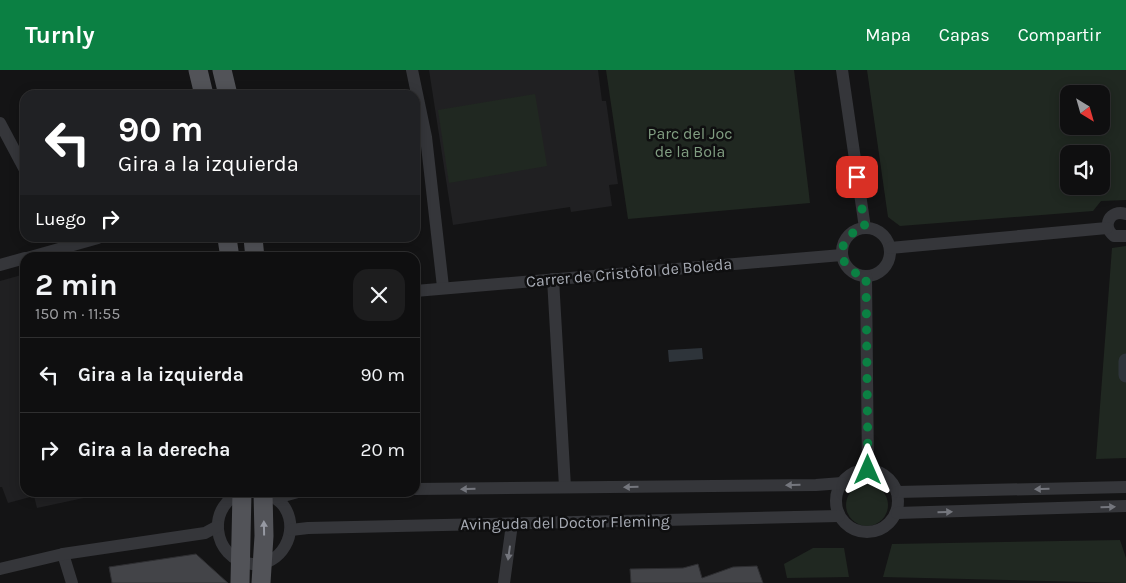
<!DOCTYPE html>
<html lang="es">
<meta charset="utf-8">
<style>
:root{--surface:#0f0f10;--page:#1d1d1e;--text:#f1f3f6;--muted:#9b9c9f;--line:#2f2f30;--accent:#0b8043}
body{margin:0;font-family:Karla,sans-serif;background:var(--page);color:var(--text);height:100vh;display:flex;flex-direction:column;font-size:19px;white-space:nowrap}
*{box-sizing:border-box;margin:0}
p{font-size:16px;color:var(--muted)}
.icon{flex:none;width:28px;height:28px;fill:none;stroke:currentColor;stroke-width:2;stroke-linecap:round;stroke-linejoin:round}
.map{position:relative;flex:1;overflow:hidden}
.drawer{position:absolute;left:20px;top:182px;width:400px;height:245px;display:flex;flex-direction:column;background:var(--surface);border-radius:15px;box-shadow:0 2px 12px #0003,0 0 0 1px var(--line)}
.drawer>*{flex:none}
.hud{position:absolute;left:20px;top:20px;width:400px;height:152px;border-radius:15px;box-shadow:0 2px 12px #0003,0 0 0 1px var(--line);background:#202124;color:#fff;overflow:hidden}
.needle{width:32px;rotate:143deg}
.tools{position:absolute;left:1060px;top:15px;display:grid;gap:10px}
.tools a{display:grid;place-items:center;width:50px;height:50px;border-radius:10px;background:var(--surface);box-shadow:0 2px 12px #0003,0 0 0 1px var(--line);font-size:25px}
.pin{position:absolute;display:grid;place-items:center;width:42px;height:42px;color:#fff;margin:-21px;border-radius:10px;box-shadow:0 2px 8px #0006}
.me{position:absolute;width:55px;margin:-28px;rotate:0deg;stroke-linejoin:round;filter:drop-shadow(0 0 4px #0008)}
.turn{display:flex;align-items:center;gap:18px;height:105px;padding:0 15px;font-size:22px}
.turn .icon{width:65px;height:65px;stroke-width:2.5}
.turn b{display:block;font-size:35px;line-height:42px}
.then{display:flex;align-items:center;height:48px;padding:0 15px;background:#0003;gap:10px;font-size:19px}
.round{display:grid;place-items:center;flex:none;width:52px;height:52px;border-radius:15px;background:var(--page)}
.overview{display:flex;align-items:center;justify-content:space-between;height:85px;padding:0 15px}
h1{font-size:30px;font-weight:700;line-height:38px}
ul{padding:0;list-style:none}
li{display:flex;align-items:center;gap:15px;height:75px;padding:0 15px;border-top:1px solid var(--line)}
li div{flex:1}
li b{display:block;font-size:19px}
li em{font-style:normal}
header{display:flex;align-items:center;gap:30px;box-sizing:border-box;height:70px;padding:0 25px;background:var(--accent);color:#fff}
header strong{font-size:24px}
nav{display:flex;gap:28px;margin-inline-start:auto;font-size:18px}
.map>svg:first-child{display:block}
.built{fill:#202022}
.green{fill:#202821;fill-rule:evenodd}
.water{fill:#2e343a}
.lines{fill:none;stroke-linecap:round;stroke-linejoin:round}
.canal{stroke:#2e343a;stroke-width:15}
.building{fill:#434448;stroke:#2e2e31}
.minor{stroke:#35363a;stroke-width:12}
.primary{stroke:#525358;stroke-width:19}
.oneway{fill:#74767d}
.oneway2{fill:#9699a2}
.route{stroke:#0b8043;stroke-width:9;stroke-dasharray:0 16.2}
.labels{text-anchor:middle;stroke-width:5;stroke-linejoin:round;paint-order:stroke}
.park-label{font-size:16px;fill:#809d81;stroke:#0f0f10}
.street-label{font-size:16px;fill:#a7abb4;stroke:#0f0f10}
</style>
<header>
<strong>Turnly</strong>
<nav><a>Mapa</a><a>Capas</a><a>Compartir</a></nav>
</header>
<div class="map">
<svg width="1126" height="513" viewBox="0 0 1126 513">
<rect width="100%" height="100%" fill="#141415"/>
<g class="built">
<path d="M429 0H598L602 31H606L618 114 609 115 612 136 571 142 570 137 453 155Z"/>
<path d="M25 204V422L107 423 37 438 34 426 8 433 2 417H0V211Z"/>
</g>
<g class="green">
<path d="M606 0H794L810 133 628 149Z"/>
<path d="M867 0H1126V130L1101 131 1093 141 900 156 888 147ZM1069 24H1101V56H1069ZM1069 84H1101V116H1069Z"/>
<path d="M535 24 547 96 449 113 438 40Z"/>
<path d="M1126 176V388L1096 389 1112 178Z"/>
<circle cx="867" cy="435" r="21"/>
<path d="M1120 470 1126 488V513L883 507 892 474Z"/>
<path d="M813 478H844L849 507 787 508 784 494Z"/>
</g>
<path class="water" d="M702 278 703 289 669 292 668 280Z"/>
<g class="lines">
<path class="canal" d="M1126 291V305"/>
</g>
<g class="building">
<path d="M196 484 228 513H112L109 497Z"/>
<path d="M698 494 702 508 733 497 757 496 763 513H631L630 499 683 498Z"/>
</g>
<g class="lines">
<g class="minor">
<path d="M412 0 426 67 443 217"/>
<path d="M842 0 865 158"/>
<path d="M0 53 25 100"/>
<path d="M1126 144C1110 139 1101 156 1114 166H1126"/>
<circle cx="866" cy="182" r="24"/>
<path d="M890 178 1107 158"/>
<path d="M27 188 98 168"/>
<path d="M0 195 25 188"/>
<path d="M866 206 868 400"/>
<path d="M553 209 565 417"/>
<path d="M415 221 842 185"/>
<circle cx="867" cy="431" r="31"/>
<path d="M415 419 816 415 842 413"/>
<path d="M245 422C205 432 211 490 252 494 281 497 300 462 285 438 280 430 272 426 264 422"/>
<path d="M897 422 1126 417"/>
<path d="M276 428 298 422"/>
<path d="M897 443 1126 436"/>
<path d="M291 460 308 458 839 446"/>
<path d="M63 484 72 513"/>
<path d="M0 499 63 484 205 463 218 456"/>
<path d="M504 513 512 454"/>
</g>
<g class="primary">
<path d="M198 0 204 25"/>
<path d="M222 0 228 25"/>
<path d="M227 168 230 188"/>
<path d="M253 168 255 188"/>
<path d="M240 513 242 422"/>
<path d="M261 513 264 466 263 422"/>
</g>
</g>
<defs><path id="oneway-solid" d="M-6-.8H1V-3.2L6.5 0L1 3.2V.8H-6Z" transform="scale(1.25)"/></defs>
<g class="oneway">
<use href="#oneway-solid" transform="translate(793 415) rotate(179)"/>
<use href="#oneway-solid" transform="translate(631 417) rotate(179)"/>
<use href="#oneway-solid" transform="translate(468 419) rotate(179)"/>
<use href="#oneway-solid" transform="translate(1042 419) rotate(179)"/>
<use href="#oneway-solid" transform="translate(1108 437) rotate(-2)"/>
<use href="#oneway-solid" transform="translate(945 442) rotate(-2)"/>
<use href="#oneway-solid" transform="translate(509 483) rotate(98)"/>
</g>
<use class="oneway2" href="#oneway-solid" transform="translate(264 458) rotate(-91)"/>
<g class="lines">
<path class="route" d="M857 107 865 158C834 164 835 202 866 206L868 400"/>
</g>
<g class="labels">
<g class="park-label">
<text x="690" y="69">Parc del Joc<tspan x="690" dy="18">de la Bola</tspan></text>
</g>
<g class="street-label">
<text transform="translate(629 202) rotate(-5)" y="6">Carrer de Cristòfol de Boleda</text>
<text transform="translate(565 452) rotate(-1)" y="6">Avinguda del Doctor Fleming</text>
</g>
</g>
</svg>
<div class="tools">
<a><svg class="needle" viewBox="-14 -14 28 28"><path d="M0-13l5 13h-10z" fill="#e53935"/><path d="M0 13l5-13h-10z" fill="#9b9c9f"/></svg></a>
<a><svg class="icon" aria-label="sound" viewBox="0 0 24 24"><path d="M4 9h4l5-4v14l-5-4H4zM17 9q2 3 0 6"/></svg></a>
</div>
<div class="pin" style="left:857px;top:107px;background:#d93025"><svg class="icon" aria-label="arrive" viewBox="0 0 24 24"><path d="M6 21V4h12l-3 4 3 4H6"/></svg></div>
<svg class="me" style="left:868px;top:400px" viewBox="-20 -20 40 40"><path d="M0-17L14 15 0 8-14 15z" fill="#0b8043" stroke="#fff" stroke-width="4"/></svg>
<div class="hud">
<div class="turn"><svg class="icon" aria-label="left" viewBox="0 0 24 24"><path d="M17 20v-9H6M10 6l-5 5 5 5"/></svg><div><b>90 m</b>Gira a la izquierda</div></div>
<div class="then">Luego<svg class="icon" aria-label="right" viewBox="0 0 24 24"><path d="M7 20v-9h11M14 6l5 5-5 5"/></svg></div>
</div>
<section class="drawer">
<div class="overview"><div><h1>2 min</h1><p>150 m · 11:55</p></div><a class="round"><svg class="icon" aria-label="close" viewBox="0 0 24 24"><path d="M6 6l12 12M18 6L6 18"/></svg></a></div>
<ul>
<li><svg class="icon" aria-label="left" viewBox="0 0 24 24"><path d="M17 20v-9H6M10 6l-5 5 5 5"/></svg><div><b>Gira a la izquierda</b></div><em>90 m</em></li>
<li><svg class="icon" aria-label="right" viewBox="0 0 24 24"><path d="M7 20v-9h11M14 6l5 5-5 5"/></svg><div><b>Gira a la derecha</b></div><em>20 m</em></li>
</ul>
</section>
</div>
